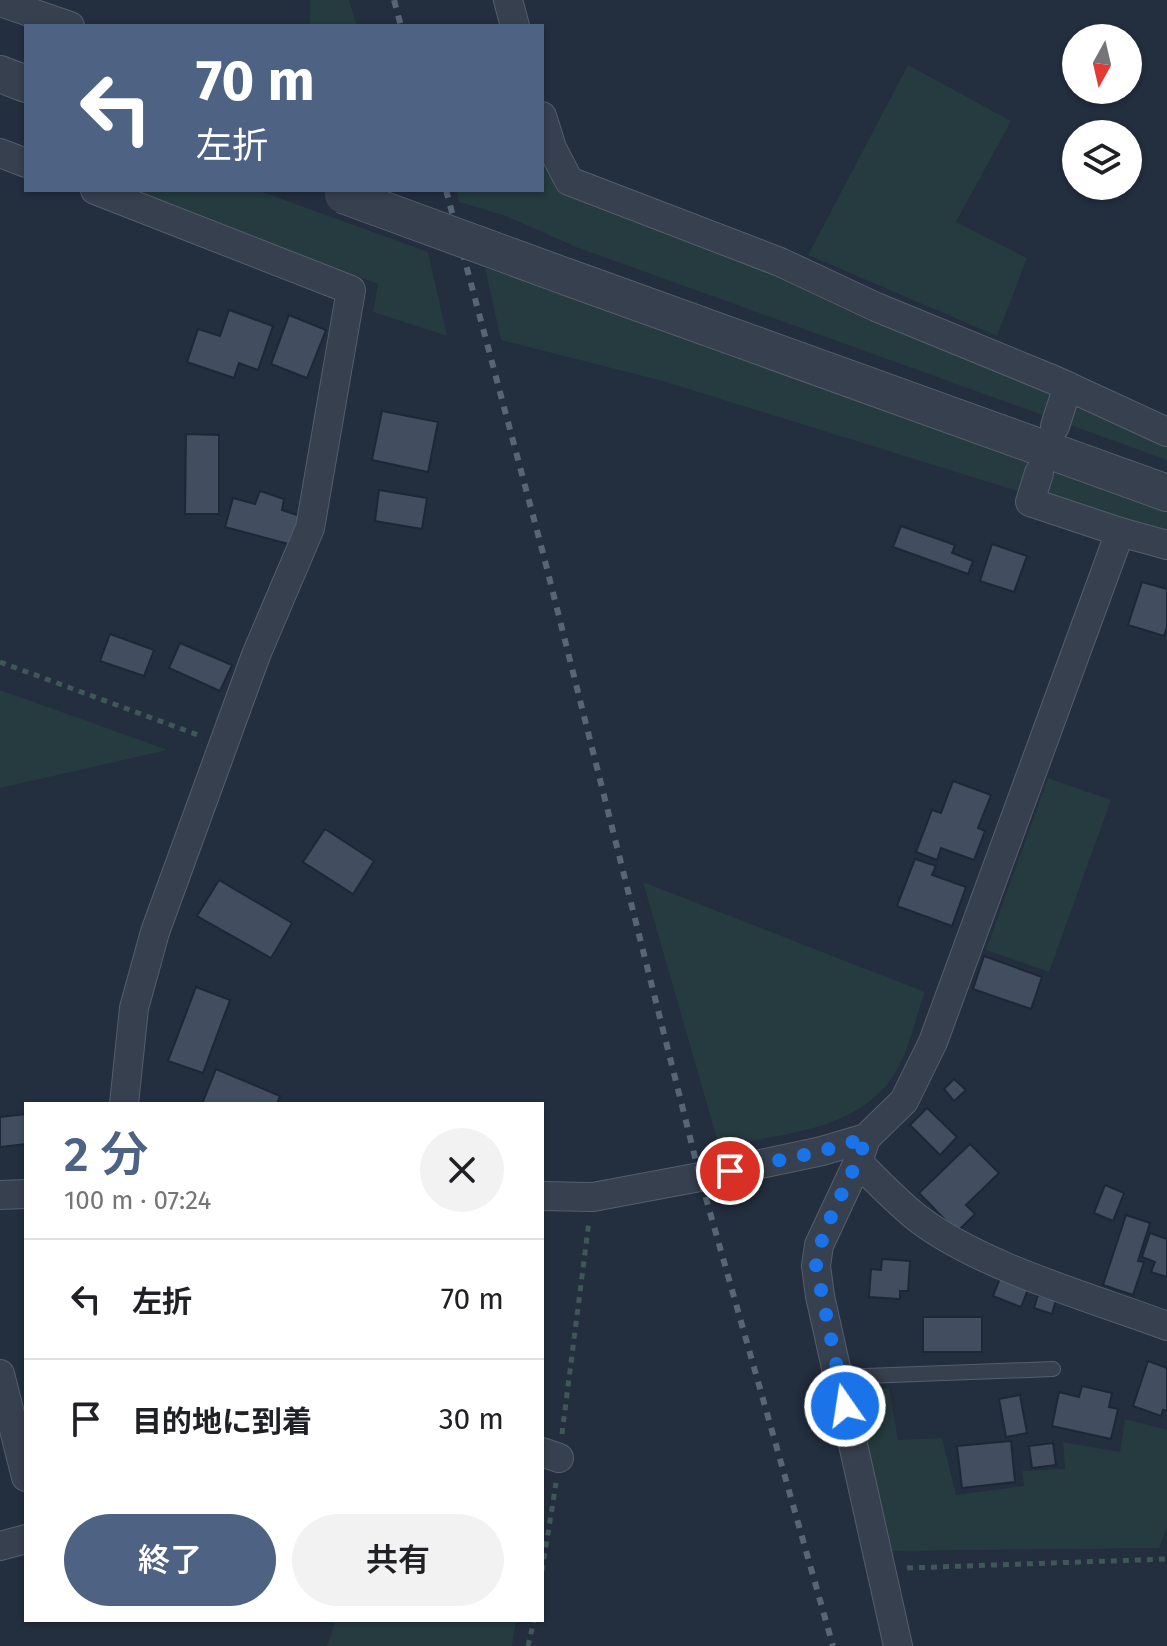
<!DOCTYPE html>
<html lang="ja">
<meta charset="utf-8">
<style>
:root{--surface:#fff;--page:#f2f2f2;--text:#202124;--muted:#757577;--line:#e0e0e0;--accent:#4e6284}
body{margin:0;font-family:"Fira Sans","Noto Sans JP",sans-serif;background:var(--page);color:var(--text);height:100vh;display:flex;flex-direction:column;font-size:30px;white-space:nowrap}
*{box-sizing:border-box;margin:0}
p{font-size:26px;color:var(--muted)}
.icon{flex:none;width:44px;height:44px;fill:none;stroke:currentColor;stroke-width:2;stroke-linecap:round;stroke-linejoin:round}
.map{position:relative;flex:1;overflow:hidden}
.details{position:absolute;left:24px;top:1102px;width:520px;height:520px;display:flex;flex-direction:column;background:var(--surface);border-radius:0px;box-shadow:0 2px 6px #0004}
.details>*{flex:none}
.hud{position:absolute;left:24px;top:24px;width:520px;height:168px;border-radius:0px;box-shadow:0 2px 6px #0004;background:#4e6284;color:#fff;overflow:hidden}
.needle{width:52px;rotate:188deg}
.fabs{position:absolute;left:1062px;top:24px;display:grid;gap:16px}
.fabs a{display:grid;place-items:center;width:80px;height:80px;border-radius:50%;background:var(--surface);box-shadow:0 2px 6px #0004;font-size:40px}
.pin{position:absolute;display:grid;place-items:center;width:68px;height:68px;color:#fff;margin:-34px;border:4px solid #fff;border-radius:50%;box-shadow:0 2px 8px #0007}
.me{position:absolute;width:88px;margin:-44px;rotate:347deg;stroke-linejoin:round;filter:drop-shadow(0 0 6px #0008)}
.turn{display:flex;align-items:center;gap:28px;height:168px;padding:0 40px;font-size:36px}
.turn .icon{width:104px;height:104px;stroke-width:2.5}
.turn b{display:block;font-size:56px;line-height:68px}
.round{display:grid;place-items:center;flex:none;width:84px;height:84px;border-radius:42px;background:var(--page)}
.summary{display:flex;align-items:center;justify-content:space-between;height:136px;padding:0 40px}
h1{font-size:48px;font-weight:600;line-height:60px;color:var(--accent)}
.button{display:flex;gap:16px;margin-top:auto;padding:16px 40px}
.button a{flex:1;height:92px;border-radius:48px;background:var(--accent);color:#fff;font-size:32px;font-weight:600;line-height:92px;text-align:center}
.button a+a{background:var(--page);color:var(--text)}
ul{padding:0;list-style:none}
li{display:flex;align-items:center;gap:24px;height:120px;padding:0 40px;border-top:2px solid var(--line)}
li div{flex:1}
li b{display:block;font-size:30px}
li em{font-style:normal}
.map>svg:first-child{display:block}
.green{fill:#253b3f}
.building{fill:#424e60;stroke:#1e2735;stroke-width:2}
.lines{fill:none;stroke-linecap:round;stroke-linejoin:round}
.service-casing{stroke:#555e6c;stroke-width:16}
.minor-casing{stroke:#555e6c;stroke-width:30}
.tertiary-casing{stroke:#555e6c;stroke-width:38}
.path{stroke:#405759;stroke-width:5;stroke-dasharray:6 6;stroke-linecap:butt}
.service{stroke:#37404e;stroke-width:14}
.minor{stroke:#37404e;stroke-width:28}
.tertiary{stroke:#37404e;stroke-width:36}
.rail{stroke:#596475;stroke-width:6;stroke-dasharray:8 8;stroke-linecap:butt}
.tertiary-bridge-casing{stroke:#555e6c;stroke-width:38;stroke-linecap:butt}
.tertiary-bridge{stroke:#37404e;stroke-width:36}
.route{stroke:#1a73e8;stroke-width:14;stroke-dasharray:0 25.2}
</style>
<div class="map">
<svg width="1167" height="1646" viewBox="0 0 1167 1646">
<rect width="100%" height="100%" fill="#232e3e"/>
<g class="green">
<path d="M310 0H349L357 26H310Z"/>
<path d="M908 65 1011 121 956 222 1027 258 997 336 808 255Z"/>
<path d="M542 159 766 264 1167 442V460L576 247 506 216 459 202 456 190H542Z"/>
<path d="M125 190H257L428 252 447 336 373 312 378 284Z"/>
<path d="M485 268 661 325 1037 461 1024 493 666 382 501 340Z"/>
<path d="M1051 464 1167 506V535L1041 498Z"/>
<path d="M0 690 168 750 0 788Z"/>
<path d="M1048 778 1111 800 1049 972 986 950Z"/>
<path d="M643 882 925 992C915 1019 909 1053 892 1078 854 1132 777 1135 719 1146Z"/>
<path d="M889 1388 898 1440 942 1438 956 1495 1024 1486 1022 1471 1065 1469 1063 1442 1120 1452 1125 1419 1167 1430V1527L1159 1548 892 1551 855 1391Z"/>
<path d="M336 1620H516L512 1646H327Z"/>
</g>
<g class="building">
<path d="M229 310 273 326 258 370 239 363 234 378 187 362 198 329 220 336Z"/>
<path d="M289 315 326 330 307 378 271 364Z"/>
<path d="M382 411 438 422 428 472 372 460Z"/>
<path d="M186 434 219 435V514H185Z"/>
<path d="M379 490 427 498 422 529 375 521Z"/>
<path d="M260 491 284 499 282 510 300 516 292 545 225 527 233 498 255 504Z"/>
<path d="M901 526 955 545 952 553 973 561 968 574 893 547Z"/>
<path d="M992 544 1027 556 1014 592 980 581Z"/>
<path d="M1142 582 1167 589V627L1164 636 1128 625Z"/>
<path d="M110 634 154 650 144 676 100 661Z"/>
<path d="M180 643 232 665 220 691 169 668Z"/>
<path d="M953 781 991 795 978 828 985 831 974 860 941 848 937 860 916 852 932 810 941 813Z"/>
<path d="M325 829 374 861 353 894 303 862Z"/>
<path d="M915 859 936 866 932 875 966 887 952 926 897 906Z"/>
<path d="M219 880 292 923 271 958 197 916Z"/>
<path d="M984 956 1042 977 1031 1009 973 989Z"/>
<path d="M196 987 230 1000 203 1073 168 1061Z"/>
<path d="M216 1069 280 1096 277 1104H202Z"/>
<path d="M954 1079 966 1090 954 1101 944 1089Z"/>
<path d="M927 1108 957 1137 940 1155 910 1125Z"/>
<path d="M26 1114V1144L0 1147V1117Z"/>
<path d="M970 1144 999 1173 966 1205 975 1214 957 1232 919 1193Z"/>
<path d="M1105 1185 1124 1193 1113 1221 1094 1213Z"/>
<path d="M1126 1215 1150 1223 1138 1261 1144 1262 1133 1295 1103 1285Z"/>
<path d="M1150 1233 1167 1239V1277L1151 1272 1155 1262 1142 1257Z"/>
<path d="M882 1259 910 1261 908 1291H900V1299L869 1297 871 1269 881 1270Z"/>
<path d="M1001 1276 1029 1287 1021 1307 993 1296Z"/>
<path d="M1038 1295 1056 1300 1052 1314 1034 1308Z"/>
<rect x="923" y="1317" width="59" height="35"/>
<path d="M1148 1361 1167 1368V1411L1163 1410 1161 1416 1133 1406Z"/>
<path d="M1082 1386 1112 1393 1109 1407 1118 1409 1111 1439 1052 1426 1059 1392 1079 1397Z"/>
<path d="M1020 1395 1027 1433 1006 1437 999 1399Z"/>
<path d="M1011 1441 1015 1482 962 1488 957 1446Z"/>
<path d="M1053 1443 1056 1465 1032 1468 1029 1446Z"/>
</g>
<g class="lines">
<g class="service-casing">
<path id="service" d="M839 1377 1053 1369"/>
</g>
<g class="minor-casing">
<g id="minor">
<path d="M508 0 515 26"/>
<path d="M0 2 70 26"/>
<path d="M542 116 552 148 569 181 780 262 876 307 1054 380 1167 432"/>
<path d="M0 153 26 163"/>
<path d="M95 190 351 290 310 528 256 655 155 932 134 1008 124 1104"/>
<path d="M1055 426 1068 386"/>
<path d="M1039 473 1030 502 1120 532 1167 545"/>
<path d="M866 1138 858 1162 819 1245 816 1266 820 1296 898 1646"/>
<path d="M858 1162C877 1181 895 1200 916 1217 980 1267 1090 1297 1167 1326"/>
<path d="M0 1195 26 1194"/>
<path d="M542 1196 593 1197 700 1177 822 1151 866 1138 904 1101 933 1042 1120 532"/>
<path d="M0 1374 26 1477"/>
<path d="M542 1452 559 1458"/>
<path d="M0 1546 26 1539"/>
</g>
</g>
<g class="tertiary-casing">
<g id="tertiary">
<path d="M0 74 26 84"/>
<path d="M567 277 1167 493"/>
</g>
</g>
<g class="path">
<path d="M0 662 198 735"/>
<path d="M562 1434 589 1221"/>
<path d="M907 1568 1167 1559"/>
<path d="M542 1571 556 1483"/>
<path d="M528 1646 534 1620"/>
</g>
<use href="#service" class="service"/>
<use href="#minor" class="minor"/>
<use href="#tertiary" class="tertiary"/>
<g class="rail">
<path d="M394 0 401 26"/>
<path d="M446 190 543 553 700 1177 833 1646"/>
</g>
<g class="tertiary-bridge-casing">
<path id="tertiary-bridge" d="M343 195 567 277"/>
</g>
<use href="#tertiary-bridge" class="tertiary-bridge"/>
</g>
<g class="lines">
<path class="route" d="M730 1171 822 1151 866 1138C852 1181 822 1222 816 1266L845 1406"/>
</g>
</svg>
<div class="fabs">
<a><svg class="needle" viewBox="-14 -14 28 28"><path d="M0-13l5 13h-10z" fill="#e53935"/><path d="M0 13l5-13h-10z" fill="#757577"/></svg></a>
<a><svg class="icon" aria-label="layers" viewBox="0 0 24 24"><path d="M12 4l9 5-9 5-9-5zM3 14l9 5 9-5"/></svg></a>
</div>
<div class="pin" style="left:730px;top:1171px;background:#d93025"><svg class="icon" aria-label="arrive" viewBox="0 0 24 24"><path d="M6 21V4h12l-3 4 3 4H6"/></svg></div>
<svg class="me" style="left:845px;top:1406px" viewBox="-20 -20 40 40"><circle r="17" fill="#1a73e8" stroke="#fff" stroke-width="3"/><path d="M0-11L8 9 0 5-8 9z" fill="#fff"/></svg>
<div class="hud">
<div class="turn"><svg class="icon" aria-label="left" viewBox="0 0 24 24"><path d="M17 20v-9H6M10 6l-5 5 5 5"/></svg><div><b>70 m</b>左折</div></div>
</div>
<section class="details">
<div class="summary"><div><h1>2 分</h1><p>100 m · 07:24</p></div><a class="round"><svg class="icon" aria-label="close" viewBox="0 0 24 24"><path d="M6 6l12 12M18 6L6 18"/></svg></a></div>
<ul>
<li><svg class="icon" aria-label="left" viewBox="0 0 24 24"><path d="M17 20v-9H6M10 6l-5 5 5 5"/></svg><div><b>左折</b></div><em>70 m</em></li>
<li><svg class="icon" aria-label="arrive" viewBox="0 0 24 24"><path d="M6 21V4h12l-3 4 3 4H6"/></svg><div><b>目的地に到着</b></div><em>30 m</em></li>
</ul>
<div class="button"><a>終了</a><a>共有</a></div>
</section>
</div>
